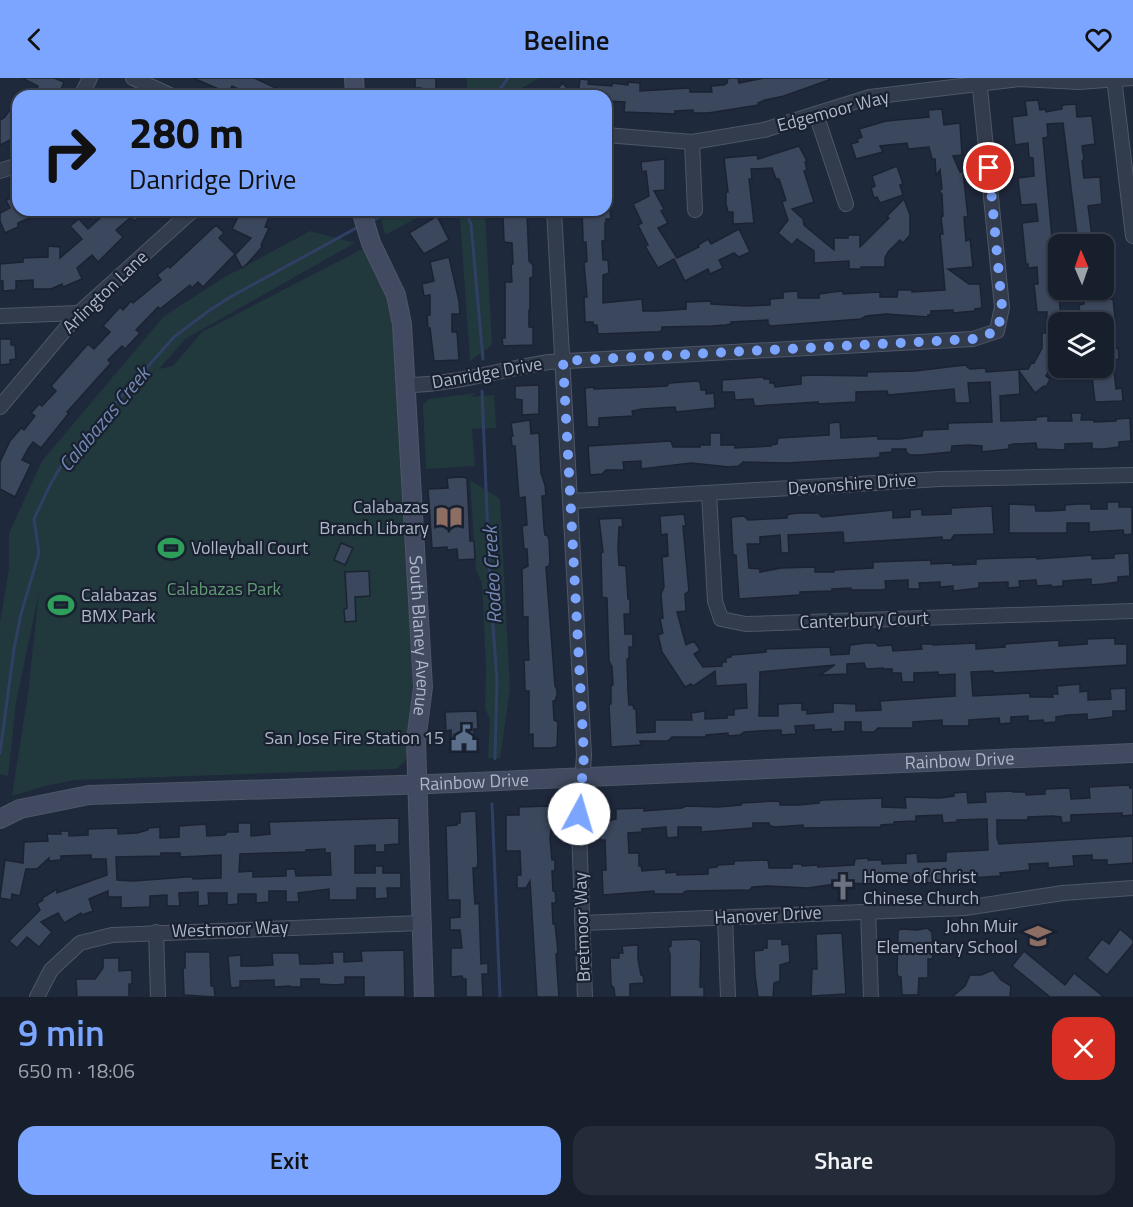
<!DOCTYPE html>
<meta charset="utf-8">
<style>
:root{--surface:#171f2d;--page:#242c39;--text:#f1f3f6;--muted:#9ea2aa;--line:#363d49;--accent:#7ca5ff}
body{margin:0;font-family:"Titillium Web",sans-serif;background:var(--page);color:var(--text);height:100vh;display:flex;flex-direction:column;font-size:22px;white-space:nowrap}
*{box-sizing:border-box;margin:0}
p{font-size:20px;color:var(--muted)}
.icon{flex:none;width:33px;height:33px;fill:none;stroke:currentColor;stroke-width:2;stroke-linecap:round;stroke-linejoin:round}
.map{position:relative;height:919px;overflow:hidden}
.drawer{display:flex;flex-direction:column;background:var(--surface);flex:1}
.drawer>*{flex:none}
.top-card{position:absolute;left:12px;top:12px;width:600px;height:126px;border-radius:18px;box-shadow:0 2px 4px #0004,0 0 0 2px var(--line);background:#7ca5ff;color:#111;overflow:hidden}
.needle{width:39px;rotate:358deg}
.fabs{position:absolute;left:1048px;top:156px;display:grid;gap:12px}
.fabs a{display:grid;place-items:center;width:66px;height:66px;border-radius:12px;background:var(--surface);box-shadow:0 2px 4px #0004,0 0 0 2px var(--line);font-size:30px}
.pin{position:absolute;display:grid;place-items:center;width:51px;height:51px;color:#fff;margin:-26px;border:3px solid #fff;border-radius:50%;box-shadow:0 2px 6px #0007}
.me{position:absolute;width:66px;margin:-33px;rotate:6deg;stroke-linejoin:round;filter:drop-shadow(0 0 4px #0008)}
.turn{display:flex;align-items:center;gap:21px;height:126px;padding:0 18px;font-size:27px}
.turn .icon{width:78px;height:78px;stroke-width:2.5}
.turn b{display:block;font-size:42px;line-height:51px}
.round{display:grid;place-items:center;flex:none;width:63px;height:63px;border-radius:18px;background:var(--page)}
.head{display:flex;align-items:center;justify-content:space-between;height:102px;padding:0 18px}
h1{font-size:36px;font-weight:600;line-height:45px;color:var(--accent)}
.primary-button{display:flex;gap:12px;margin-top:auto;padding:12px 18px}
.primary-button a{flex:1;height:69px;border-radius:18px;background:var(--accent);color:#111;font-size:24px;font-weight:600;line-height:69px;text-align:center}
.primary-button a+a{background:var(--page);color:var(--text)}
header{display:flex;justify-content:space-between;align-items:center;height:78px;padding:0 18px;background:var(--accent);color:#111;font-size:27px;font-weight:600}
.map>svg:first-child{display:block}
.green{fill:#21383d}
.lines{fill:none;stroke-linecap:round;stroke-linejoin:round}
.stream{stroke:#2f4064;stroke-width:3}
.building{fill:#3b475c;stroke:#1b2333;stroke-width:1.5;fill-rule:evenodd}
.street-casing{stroke:#4e5667;stroke-width:16}
.secondary-casing{stroke:#4e5667;stroke-width:20}
.street{stroke:#333c4c;stroke-width:14}
.secondary{stroke:#414a60;stroke-width:18}
.route{stroke:#7ca5ff;stroke-width:10;stroke-dasharray:0 18}
.labels{text-anchor:middle;stroke-width:4.5;stroke-linejoin:round;paint-order:stroke}
.street-label{font-size:18px;fill:#aeb6c8;stroke:#192131}
.poi-label{font-size:18px;fill:#aeb6c8;stroke:#192131;text-anchor:end}
.park-label{font-size:18px;fill:#629c74;stroke:#192131}
.water-label{font-size:20px;font-style:italic;fill:#7389b4;stroke:#192131}
</style>
<header><svg class="icon" aria-label="back" viewBox="0 0 24 24"><path d="M15 5l-7 7 7 7"/></svg>Beeline<svg class="icon" aria-label="heart" viewBox="0 0 24 24"><path d="M12 20l-8-8c-3-5 5-10 8-4 3-6 11-1 8 4z"/></svg></header>
<div class="map">
<svg width="1133" height="919" viewBox="0 0 1133 919">
<rect width="100%" height="100%" fill="#1f293c"/>
<g class="green">
<path d="M467 0H539L518 12 514 18H467Z"/>
<path d="M400 132H485L492 267 470 283 460 141 443 133 415 141 385 157 381 141Z"/>
<path d="M310 153 355 165 185 261 159 291 173 288 202 254 364 170 386 214 393 244 413 604 406 682 398 690 393 691 76 702 45 708 12 718 28 615 39 514 16 625 8 698 0 696V545L9 490V455L42 383 164 238 225 199Z"/>
<path d="M475 315 471 319 494 317 496 350 472 351 475 388 426 391 423 326 429 321Z"/>
<path d="M470 402 500 421 510 611 500 680H488L490 642 485 630 486 589 482 505 476 492Z"/>
</g>
<g class="lines">
<g class="stream">
<path d="M495 18 508 0"/>
<path d="M465 132 471 146 483 281"/>
<path d="M372 143 394 132"/>
<path d="M482 313 490 508 497 602 495 681"/>
<path d="M0 675 14 571 21 536 39 475 34 441 50 407 64 383 174 259 210 232 232 218 360 148"/>
<path d="M492 726 500 919"/>
</g>
</g>
<g class="building">
<path d="M22 0H54L64 4 58 18H48L36 13 38 8Z"/>
<path d="M193 0H254L293 18H253L232 8 228 15Z"/>
<path d="M415 0H436V18H421V10H415Z"/>
<path d="M728 0H738L739 5 764 0H829V2L784 18 765 22 758 25 759 27 708 35H693V32L675 33V36L624 34 625 24 606 23V18H578L580 1 589 2 588 6 612 8V5L628 7V4L640 5V13L690 10V14H712L711 8 724 7 727 5Z"/>
<path d="M563 5 573 18H547L557 11Z"/>
<path d="M18 21V58L0 67V42L4 40Z"/>
<path d="M1038 22 1040 32 1045 31 1046 34 1062 31V27L1076 26 1077 39 1092 38 1095 66 1082 68 1084 81 1082 83 1084 100 1100 99 1102 126 1088 128 1093 166H1078L1063 45 1047 46 1048 59 1043 60 1053 171 1059 170V217L1061 244H1059V272L1046 298 1050 301 1046 309 1044 308 1035 315 1019 293 1020 316 1000 318 1001 343 1036 342V339L1048 338V343H1072L1071 335H1082L1081 342H1094V344L1116 343V341L1130 340 1131 363 1119 364V369L1104 371H1092V365L1065 366V372L1037 371 1036 365 1014 366 1009 367V371L982 374V368L969 367 952 368 951 374 920 377H910L906 374V371H892V374L880 375V379L875 380 787 385 743 384 739 388 729 389 691 385 641 391V383L623 384 624 392H606L602 396 590 397 588 368 671 363 673 369H700V367H710V355H721V367H735V370L771 368V367L777 366 778 360 829 357V345L840 344 841 360 878 358V361H900L922 358 923 352 948 351V345L992 344 990 304 968 305 970 325H955L954 311 888 317 887 313 856 314V324L819 326 818 324 756 328 754 327 753 321 735 322 734 314H722V302L764 299V301H770V305H774L775 309 801 306V298L809 297 867 298V294L915 293 965 287 970 291 986 290V294L1028 291 1032 284 1034 285 1042 270V255H1046L1047 234H1037L1034 206H1038L1037 189 1028 190V186H1026L1022 145 1038 143 1036 126 1021 127 1019 111 1018 100 1034 98 1033 80 1029 79 1028 65 1015 67 1012 39 1027 37 1025 23Z"/>
<path d="M942 31 944 47 960 45 962 77 953 78 960 94H963L968 139H964L966 163 970 161 973 189 948 191 969 206H980L982 230 975 231V233L953 235V232L931 233V237H928V239L886 236 866 238 861 241 771 248 768 246V242L731 244V246L726 247 711 248 662 249V252L659 254H651L598 256 597 247H593V244H585L584 219H587L584 185 587 183 586 164H583V159L582 132H610L611 141H606V145H605V163H602L603 182H608L609 195 603 197V225L642 221 643 233H657L686 231V224L711 223V226L746 228 770 227V221L783 220V214L798 213V220H819V216L833 214 843 213V216L880 214V219H897L898 212H912V214L945 212 940 156H943L941 139 943 138 942 116 939 113 942 111 940 92 936 98 935 81H932L929 69 909 71 908 70 907 65 880 68 883 74 856 81 851 66 858 64 857 61 862 59 859 51 886 43 929 39 928 32Z"/>
<path d="M799 68 807 83 805 84 807 92 804 93 814 124 792 131 803 141 804 147 834 172V160H848V157H860V169L889 140 887 138 904 121 910 137V157L903 165 900 162 888 174 885 180V189H861V191H849V183L814 185V173L797 161 792 167 778 155 788 142 782 124 786 122 779 101H776L772 90 751 91 752 101H749L754 145 733 146V134H728L726 126V114H728L724 80 757 77 758 81Z"/>
<path d="M665 81V112L654 113 664 131 661 133 668 145 658 150 677 180 699 169 698 167 708 161 711 166 739 151 750 174 739 179 734 175 719 182 723 190 710 196 708 191 685 203 674 181 658 190 645 168 648 167 638 147 642 145 633 126 649 118 646 93 642 94 641 84Z"/>
<path d="M897 88 903 106 900 107 903 117 880 125 877 119 874 120 871 110 875 108 872 98Z"/>
<path d="M18 117V132H47L18 145V149L5 155 0 143V135L10 130 6 122Z"/>
<path d="M109 132H149L134 143 131 139 116 152 123 159 98 184 92 177 77 190 82 201 63 209 62 206 51 211H33V202L16 203V212L3 213V203H0V186L23 184V180L48 179V168L60 169V180L82 161 70 148 79 141 88 151Z"/>
<path d="M224 132H272L265 149 269 150 261 167 262 169 247 186 242 190 235 177 251 160 232 151 238 139Z"/>
<path d="M527 135 529 183 533 187V199L530 200V231L529 232V249H533V267L503 268 502 260H505V204H512L511 186H513L512 165 504 164 503 136Z"/>
<path d="M437 138 449 162 424 176 409 155Z"/>
<path d="M216 147 224 155 219 160 235 176 203 209 198 204 192 210 190 207 160 231 158 229 136 252 140 255 125 271 122 268 108 282 111 285 67 334 69 335 41 370 33 364 28 371 22 382 31 386 15 419 0 411V384L10 363 21 350 24 352 35 338 31 335 39 326 42 328 56 313 51 308 88 266 94 271 110 254 103 248 120 229 123 232 131 223 133 225 161 202 157 197 168 188 170 190Z"/>
<path d="M449 179 459 223 460 236H452V254H457L459 282 434 283 430 250H428L427 237H430V217L424 218 422 206 434 203 430 184Z"/>
<path d="M1083 212H1097L1098 222 1113 221 1116 248 1104 249V244H1087L1086 235 1080 236 1079 227 1084 226Z"/>
<path d="M0 261H11V267H15L16 281 10 282V286L0 287Z"/>
<path d="M1118 270 1119 281 1113 282 1116 311 1122 310 1123 323 1095 324 1091 290H1104V271Z"/>
<path d="M697 303 700 304 701 312H706V316L714 315 715 330 676 334 675 329 642 331 632 333 633 338 599 340V349H587L585 310 594 309V311L649 309 667 308 669 305Z"/>
<path d="M539 307V336L522 337V322L515 321V308Z"/>
<path d="M530 342 531 356 539 355 541 395 545 407 546 418H542L544 450 545 457H547L549 461 550 484 549 488 546 489 555 608 557 611V619H556V622L553 623 554 642 558 644 557 669 550 670H533V656L529 657V613H525L524 582H529L528 560V539H523L522 491 528 488 527 471H524L522 448 527 447 525 419 519 420 515 368H512L511 358H513L511 345Z"/>
<path d="M461 399 467 400 470 463H474L475 481 458 482 457 471 447 472V469L432 470 428 411 448 410 447 400Z"/>
<path d="M1107 424H1119V429H1132V456L1124 457 1123 452 1089 454V445H1067V455H1009V426L1035 427 1036 433H1048L1065 432V427L1079 426H1091V431H1107Z"/>
<path d="M992 428 994 456 954 457 951 462H942V459L844 465 843 454 788 457 789 475H781L780 457 760 459V466H747L749 490 760 491V494L781 490 815 489V494H834V492L873 490V484L931 482V486L953 485V487L976 486V481L1037 479V481L1092 477V481L1114 480V476L1129 475 1130 498 1118 499V504L1103 506 1091 507V501L1063 503V508L1051 509V507L1037 508 1036 502 1019 503 1020 509 1008 510V504L979 505V510L953 513V508L940 509V504L919 505 920 511H908V502L885 503 886 511 882 512H851V510L832 511V513L800 514V517L739 521 736 477H733L731 440 733 439 744 438 748 442 787 440V437L790 436 799 435H818L822 439 893 432V440L910 439V432L922 431V437L951 436V430Z"/>
<path d="M684 436 686 448H683L689 513 685 516 686 533 677 534 686 567 694 563 700 572 694 576 703 589 722 588V584H726V580L731 579V577L766 574V571L830 569 831 577 849 576 850 567 866 565H876L878 568 892 567 893 573 922 571 921 566H933V567L976 565V571L1005 569V566L1059 562V568L1087 566V561L1115 560V566H1127V587L994 595 993 593 971 594 973 618 1030 615V619H1053L1052 616H1058L1057 608 1080 606V614L1088 613V622L1111 621 1110 611 1126 610V633H1113V639L1087 642V636L1068 637 1056 639V644L1044 645 1043 642 1028 643V638L1011 639V645L1000 646 999 640 969 642V648H942V642L926 643 913 644V650H878L874 654H863L861 653V644H845V653L831 654V651L814 652V647L795 648 796 656 781 657V652L759 653 744 654 740 657 728 658V655L706 657V659H672L668 663H640L641 667 611 669 609 626H611V607H613L612 589 609 583 607 520 602 519 601 475 603 474 599 441 622 440 623 449H619L618 470 619 487 626 488 628 521H630V536H624L625 556H633V569H629V581H627L628 612 629 627H633L634 631H636L637 655 655 654V642H692L691 635 705 633V641L727 640V637H734V631L747 630 746 606 716 608 715 593 693 608 691 606 685 609 662 574 658 557 663 555 660 541 663 540 661 516 664 509 662 479 668 478 667 456 661 457 660 438ZM864 585 866 591 883 590V591H892V595H901L902 604H914V595L938 594V597L955 596V618L880 623 881 632 856 633V626L833 625V634L807 636V632H802V625L778 626V638H759L760 594 835 587 820 597 847 596V586Z"/>
<path d="M341 465 353 470 345 487 334 482Z"/>
<path d="M369 493 370 518 355 519 356 543 345 544 344 532 347 530 345 494Z"/>
<path d="M477 633 478 651H474L475 670 452 671 451 652 446 653 445 634Z"/>
<path d="M1129 707 1130 710H1133V737L1122 738V735L1071 737V744L1062 745 1061 739 1053 738 1028 739V742H997V760L999 766 1133 758V785L1107 787V782H1092V777L1073 778 1074 788 1048 790V785L1029 786 1030 792 1000 795 1001 798 971 800V802L960 803V800L928 805 923 802 886 803V805L876 806 842 805 808 810 768 808 752 809 750 812 686 813 682 816H654V813L603 817 602 792H606L605 762H600V745L616 741V731L644 730V733L682 730 686 728 718 729 741 727V725L776 723 780 724V727H798L819 725V723L823 722 882 720V729L906 730 905 719 940 720 954 718V715L967 714 968 725 986 724 985 714 1013 713V714H1026V717L1045 716V711L1070 710 1071 721 1090 720 1089 709ZM942 737 943 745 958 744 957 742 987 741 988 772 946 774V783L918 784 917 775 906 776V785L882 786V782H868V780L855 781 854 787 818 789V787L802 788V786H792V790H769L768 782 734 783V786L718 787 717 789 708 790V796L677 797V794L666 795V791L642 793 641 787 639 788V775H629L628 755 642 754V751L666 749 667 760 678 759V749H701V754L753 750V745H769L770 748 776 749 803 747V750L881 749V747L894 746V744L916 743V738Z"/>
<path d="M551 728V733H553L550 761 552 782 555 781V793H552L553 813H555L556 825H552L553 846H555L557 864 558 875 556 876 559 919H537L530 803 526 810H517V797H521L520 773H506V737H519V729Z"/>
<path d="M476 733 478 784 477 790H473L474 812 475 826 479 825 481 886 488 885V896H482L483 919H466V901H463L462 898 451 899V870H462L460 852H450V840L460 839V822H448L446 748 457 747V745H460V734Z"/>
<path d="M399 740V766L385 767V774H375V767L355 768V795H375V788H383V795H401V810H387L388 820 375 821V810H357V822H329V811L298 815 299 824H286V813H269V824L256 825V816H238V826L227 827V815H208L209 827 198 828V814L179 815 180 828H167V817L150 818V829L121 830V819H108V813L89 821 93 833 82 837 81 835 64 845 58 835 41 844 52 854 39 869 27 859 17 870 9 863 40 832 37 826 43 822 42 820 57 811V815L107 797 106 781H91V777L61 778V782L49 783V780L37 791H26L20 818 12 816 11 822 0 820 5 782 23 785 24 764 48 763 47 756H61L60 753H69V758L88 757V751L118 750V756L137 755 148 752V750L160 749V760L179 759V748L206 746 207 758 225 757 227 754H238V745H251V758L270 756 269 744ZM325 771V775H330L331 797 296 798 295 791H286V798L253 799V793L239 794 240 776 306 774V772ZM161 775H180V779L221 777V800L193 801 192 799H186L133 803 117 802 116 779 161 778Z"/>
<path d="M927 850 932 854 933 881H928V900H919L918 917H902L901 899H899L897 896 898 853 901 851 917 852Z"/>
<path d="M1120 851 1133 862V866L1107 897 1087 880 1102 861 1109 866Z"/>
<path d="M842 855 846 916 811 918 812 891H817L816 856Z"/>
<path d="M697 861 701 864 700 909H704V919H670V876L668 870 671 868V862Z"/>
<path d="M767 861H782V867L789 866 790 884 780 887V903L774 905 773 919H758L755 897 754 873 763 872V870H767Z"/>
<path d="M638 867V881L641 897H643L644 905 630 906V919H615L614 910 611 907 610 880H619V875H623L622 868Z"/>
<path d="M404 872 405 919H364V899H345V906L336 907 319 906V901H301V909H290V908L274 909V902L240 903V909L231 910 230 904 228 878 241 877V888H255L273 887 272 875H299L300 886H314L333 885 332 874H344V884L362 883 361 873Z"/>
<path d="M1024 873 1065 907 1074 895 1104 919H1050L1012 888Z"/>
<path d="M185 874H210L211 908H214L215 919 184 917 183 890H185Z"/>
<path d="M103 880H119V893L132 892V906H129V919H77L76 901H95L103 890Z"/>
<path d="M993 892 1001 902 1011 908 1010 919H952L965 908 970 897H981Z"/>
</g>
<g class="lines">
<g class="street-casing">
<g id="street">
<path d="M133 0 172 18"/>
<path d="M1114 0 1133 158"/>
<path d="M81 18 90 0"/>
<path d="M816 36 846 126"/>
<path d="M606 57 692 64 764 52 870 19 1019 1 1079 4 1133 0"/>
<path d="M692 64 695 132"/>
<path d="M0 93 18 87"/>
<path d="M554 132 584 677 579 751 585 919"/>
<path d="M0 238 79 235"/>
<path d="M406 307C455 307 501 291 549 284L973 261 997 253 1002 229 979 0"/>
<path d="M0 329 79 235 193 132"/>
<path d="M709 415 715 523 721 541 746 546 1133 533"/>
<path d="M572 423 940 401 1133 397"/>
<path d="M868 833 871 919"/>
<path d="M725 839 728 919"/>
<path d="M582 845 965 830 1063 815 1133 810"/>
<path d="M156 854 158 919"/>
<path d="M37 919 51 892 80 865 112 857 421 845"/>
</g>
</g>
<g class="secondary-casing">
<g id="secondary">
<path d="M354 0 355 18"/>
<path id="s1" d="M361 132 371 165 396 217 402 246 423 609 416 663 424 919"/>
<path id="s2" d="M0 741 20 731 89 717 430 706 1133 675"/>
</g>
</g>
<use href="#street" class="street"/>
<use href="#secondary" class="secondary"/>
</g>
<g class="lines">
<path class="route" d="M579 736 584 678 563 283 973 261 998 253 1002 229 989 90"/>
</g>
<defs>
<g id="library-bare" transform="scale(2.07)"><path d="M-6-4Q-3-5.5-.7-3.5V5Q-3 3-6 4ZM6-4Q3-5.5 .7-3.5V5Q3 3 6 4Z" fill="#8d6e63" stroke="#192131" stroke-width="2.5" paint-order="stroke"/></g>
<g id="stadium-bare" transform="scale(2.07)"><path d="M0-5a6.5 5 0 1 0 0 10a6.5 5 0 1 0 0-10ZM-3.5-1.8h7v3.6h-7Z" fill="#2e9e5b" stroke="#192131" stroke-width="2.5" paint-order="stroke"/></g>
<g id="civic-bare" transform="scale(2.07)"><path d="M-.6-6.5H3V-4.5H.6V-3L4-1V1h2V6H-6V1h2V-1L-.6-3ZM-1.2 2.5V6h2.4V2.5Z" fill="#5c6f8a" stroke="#192131" stroke-width="2.5" paint-order="stroke"/></g>
<g id="church-bare" transform="scale(2.07)"><path d="M-1.2-6h2.4v3.5h3.3v2.4h-3.3V6h-2.4V-.1h-3.3v-2.4h3.3Z" fill="#6b7280" stroke="#192131" stroke-width="2.5" paint-order="stroke"/></g>
<g id="school-bare" transform="scale(2.07)"><path d="M0-5L7-2L0 1L-7-2ZM-4 1L0 2.5L4 1V4Q0 6-4 4Z" fill="#8d6e63" stroke="#192131" stroke-width="2.5" paint-order="stroke"/></g>
</defs>
<g fill-rule="evenodd">
<use href="#library-bare" x="449" y="439"/>
<use href="#stadium-bare" x="171" y="470"/>
<use href="#stadium-bare" x="61" y="527"/>
<use href="#civic-bare" x="464" y="660"/>
<use href="#church-bare" x="843" y="809"/>
<use href="#school-bare" x="1038" y="858"/>
</g>
<g class="labels">
<g class="street-label">
<text transform="translate(833 33) rotate(-15)" y="6">Edgemoor Way</text>
<text transform="translate(105 214) rotate(-44)" y="6">Arlington Lane</text>
<text transform="translate(487 295) rotate(-10)" y="6">Danridge Drive</text>
<text transform="translate(852 406) rotate(-4)" y="6">Devonshire Drive</text>
<text transform="translate(864 542) rotate(-2)" y="6">Canterbury Court</text>
<text dy="6" stroke="none"><textPath href="#s1" startOffset="434">South Blaney Avenue</textPath></text>
<text dy="6" stroke="none"><textPath href="#s2" startOffset="964">Rainbow Drive</textPath></text>
<text dy="6" stroke="none"><textPath href="#s2" startOffset="478">Rainbow Drive</textPath></text>
<text transform="translate(768 837) rotate(-3)" y="6">Hanover Drive</text>
<text transform="translate(582 849) rotate(-92)" y="6">Bretmoor Way</text>
<text transform="translate(230 851) rotate(-2)" y="6">Westmoor Way</text>
</g>
<g class="poi-label">
<text x="429" y="435">Calabazas<tspan x="429" dy="21">Branch Library</tspan></text>
<text x="191" y="476" text-anchor="start">Volleyball Court</text>
<text x="81" y="523" text-anchor="start">Calabazas<tspan x="81" dy="21">BMX Park</tspan></text>
<text x="444" y="666">San Jose Fire Station 15</text>
<text x="863" y="805" text-anchor="start">Home of Christ<tspan x="863" dy="21">Chinese Church</tspan></text>
<text x="1018" y="854">John Muir<tspan x="1018" dy="21">Elementary School</tspan></text>
</g>
<g class="park-label">
<text x="224" y="517">Calabazas Park</text>
</g>
<g class="water-label">
<text transform="translate(104 341) rotate(-50)" y="7">Calabazas Creek</text>
<text transform="translate(492 497) rotate(-93)" y="7">Rodeo Creek</text>
</g>
</g>
</svg>
<div class="fabs">
<a><svg class="needle" viewBox="-14 -14 28 28"><path d="M0-13l5 13h-10z" fill="#e53935"/><path d="M0 13l5-13h-10z" fill="#9ea2aa"/></svg></a>
<a><svg class="icon" aria-label="layers" viewBox="0 0 24 24"><path d="M12 4l9 5-9 5-9-5zM3 14l9 5 9-5"/></svg></a>
</div>
<div class="pin" style="left:989px;top:90px;background:#d93025"><svg class="icon" aria-label="arrive" viewBox="0 0 24 24"><path d="M6 21V4h12l-3 4 3 4H6"/></svg></div>
<svg class="me" style="left:579px;top:736px" viewBox="-20 -20 40 40"><circle r="19" fill="#fff"/><path d="M0-13L10 11 0 6-10 11z" fill="#7ca5ff"/></svg>
<div class="top-card">
<div class="turn"><svg class="icon" aria-label="right" viewBox="0 0 24 24"><path d="M7 20v-9h11M14 6l5 5-5 5"/></svg><div><b>280 m</b>Danridge Drive</div></div>
</div>
</div>
<section class="drawer">
<div class="head"><div><h1>9 min</h1><p>650 m · 18:06</p></div><a class="round" style="background:#d93025;color:#fff"><svg class="icon" aria-label="close" viewBox="0 0 24 24"><path d="M6 6l12 12M18 6L6 18"/></svg></a></div>
<div class="primary-button"><a>Exit</a><a>Share</a></div>
</section>
